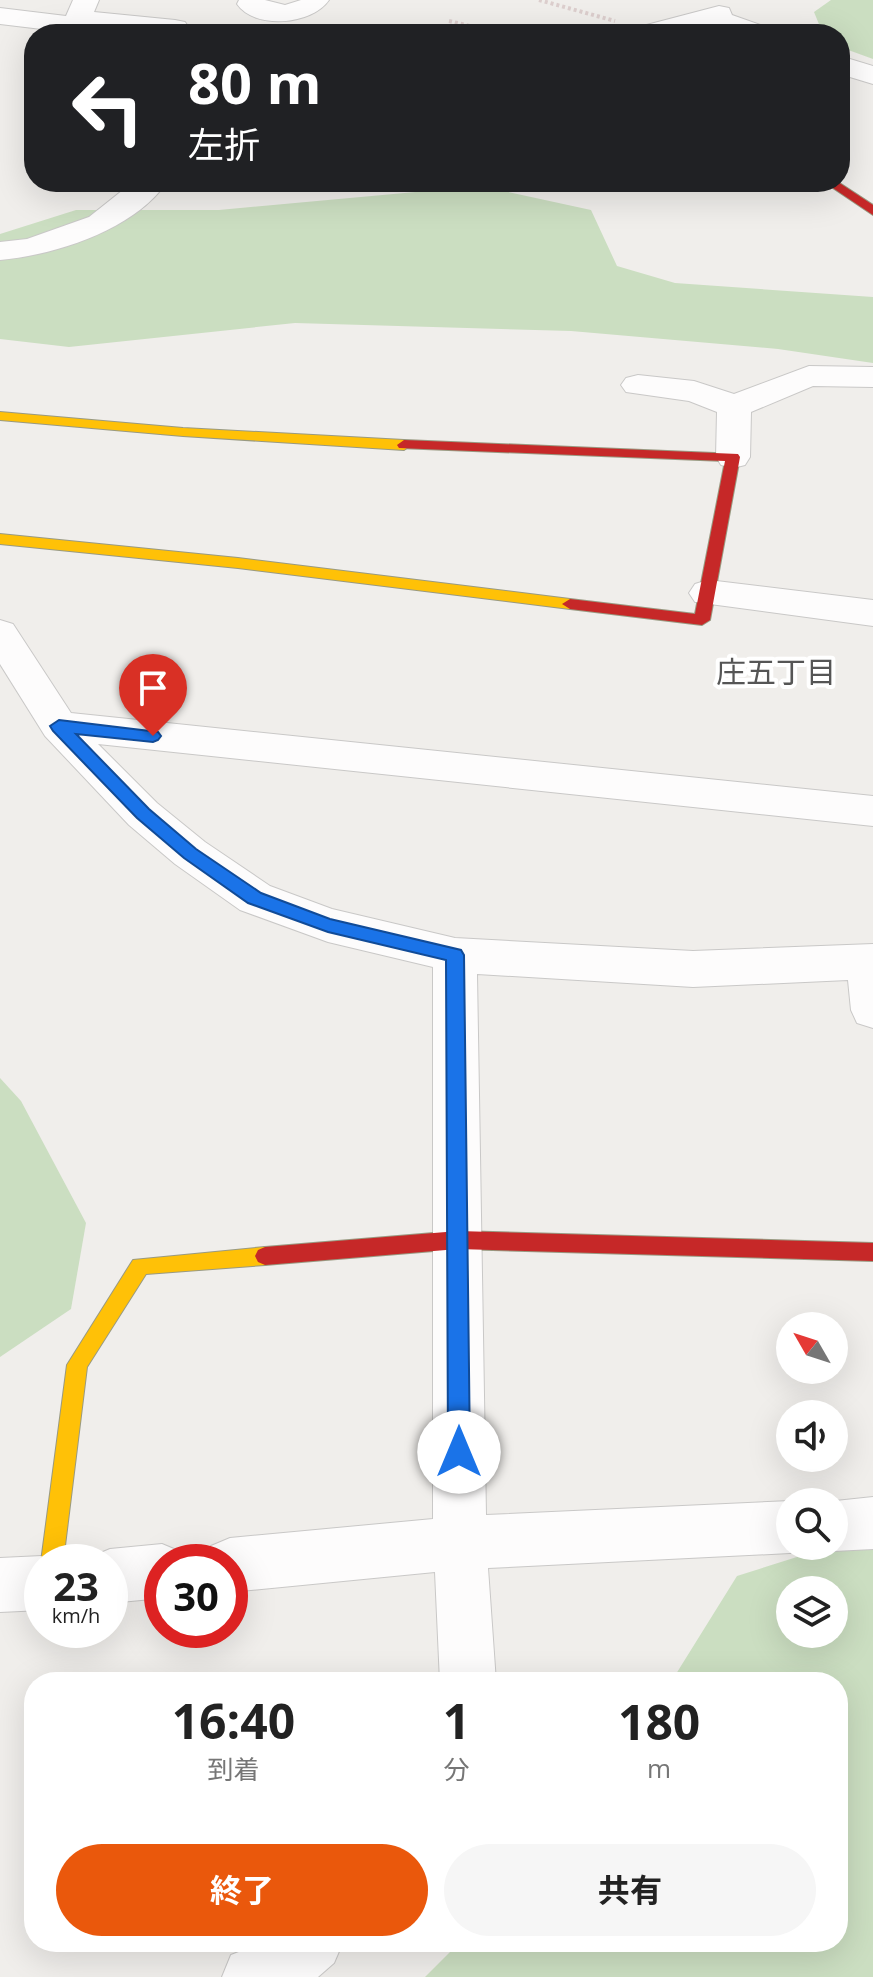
<!DOCTYPE html>
<html lang="ja">
<meta charset="utf-8">
<style>
:root{--surface:#fff;--page:#f6f6f6;--text:#222;--muted:#767676;--accent:#ea580c}
body{margin:0;font-family:"Open Sans","Noto Sans JP",sans-serif;background:var(--page);color:var(--text);height:100vh;display:flex;flex-direction:column;font-size:30px;white-space:nowrap}
*{box-sizing:border-box;margin:0}
p{font-size:26px;color:var(--muted)}
.icon{flex:none;width:44px;height:44px;fill:none;stroke:currentColor;stroke-width:2;stroke-linecap:round;stroke-linejoin:round}
.map{position:relative;flex:1;overflow:hidden}
.details{position:absolute;left:24px;top:1672px;width:824px;height:280px;display:flex;flex-direction:column;background:var(--surface);border-radius:32px;box-shadow:0 8px 32px #0002}
.details>*{flex:none}
.hud{position:absolute;left:24px;top:24px;width:826px;height:168px;border-radius:32px;box-shadow:0 8px 32px #0002;background:#202124;color:#fff;overflow:hidden}
.needle{width:52px;rotate:309deg}
.controls{position:absolute;left:776px;top:1312px;display:grid;gap:16px}
.controls a{display:grid;place-items:center;width:72px;height:72px;border-radius:50%;background:var(--surface);box-shadow:0 8px 32px #0002;font-size:40px}
.speed{position:absolute;left:24px;top:1544px;display:flex;gap:16px;font-size:40px;font-weight:700;text-align:center}
.speed>*{display:grid;place-content:center;width:104px;height:104px;border-radius:50%;background:var(--surface);box-shadow:0 8px 32px #0002;line-height:1}
.speed small{font-size:20px;font-weight:400}
.speed .limit{border:12px solid #d22;background:#fff;color:#111}
.pin{position:absolute;display:grid;place-items:center;width:68px;height:68px;color:#fff;margin:-82px -34px;border-radius:50% 50% 50% 0;rotate:-45deg;box-shadow:0 0 8px #0007}
.pin .icon{rotate:45deg}
.me{position:absolute;width:88px;margin:-44px;rotate:0deg;stroke-linejoin:round;filter:drop-shadow(0 0 6px #0008)}
.turn{display:flex;align-items:center;gap:28px;height:168px;padding:0 32px;font-size:36px}
.turn .icon{width:104px;height:104px;stroke-width:2.5}
.turn b{display:block;font-size:56px;line-height:68px}
.eta{display:flex;justify-content:space-evenly;align-items:center;height:136px;text-align:center}
.eta b{font-size:48px;font-weight:700;line-height:56px}
.primary-button{display:flex;gap:16px;margin-top:auto;padding:16px 32px}
.primary-button a{flex:1;height:92px;border-radius:48px;background:var(--accent);color:#fff;font-size:32px;font-weight:700;line-height:92px;text-align:center}
.primary-button a+a{background:var(--page);color:var(--text)}
.map>svg:first-child{display:block}
.forest{fill:#cbdec1;fill-rule:evenodd}
.lines{fill:none;stroke-linecap:round;stroke-linejoin:round}
.street-casing{stroke:#c9c8c7;stroke-width:2}
.slow-casing{stroke:#999a82;stroke-width:2}
.jam-casing{stroke:#999a82;stroke-width:2}
.path{stroke:#dccecd;stroke-width:4;stroke-dasharray:3 3;stroke-linecap:butt}
.street{fill:#fdfcfc;fill-rule:evenodd}
.slow{fill:#ffc107;fill-rule:evenodd}
.jam{fill:#c62828;fill-rule:evenodd}
.route{fill:#1a73e8;stroke:#114b97;stroke-width:2}
.labels{text-anchor:middle;stroke-width:8;stroke-linejoin:round;paint-order:stroke}
.neighbourhood-label{font-size:30px;fill:#555;stroke:#fff}
</style>
<div class="map">
<svg width="873" height="1977" viewBox="0 0 873 1977">
<rect width="100%" height="100%" fill="#f0eeeb"/>
<g class="forest">
<path d="M831 0H873V59L840 47V34H823L814 12Z"/>
<path d="M481 186 591 210 617 266 675 283 873 297V363L778 349 571 331 295 323 69 347 0 339V234L76 210H219Z"/>
<path d="M0 1078 21 1101 86 1223 71 1309 0 1357Z"/>
<path d="M873 1533V1977H425L460 1942H838V1682H671L737 1576ZM790 1590H834V1634H790Z"/>
</g>
<g class="lines">
<g class="street-casing">
<g id="street">
<path d="M73 0H99L94 12 175 20 185 22 189 28 184 34 87 28 75 33 0 24V8L66 16Z"/>
<path d="M239 0H265L285 5 301 0H329C312 25 255 30 237 4Z"/>
<path d="M719 6 729 8 732 15 769 28 773 34H733L709 25 676 34H631L635 28Z"/>
<path d="M840 56 873 66V84L840 74Z"/>
<path d="M133 182H167C134 230 55 255 0 260V242L27 239 89 217Z"/>
<path d="M809 366 873 367V387L813 386 751 412 750 457 745 465 733 468 721 465 716 457 717 412 689 401 626 392 621 385 626 378 638 375 694 381 734 394Z"/>
<path d="M708 580 873 600V626L695 602 689 593 695 584Z"/>
<path d="M0 620 13 624 71 713 873 796V826L98 744 157 803 205 842 270 886 332 909 455 938 693 951 873 944V1028L857 1023 851 1010 848 980 693 987 477 974 486 1515 790 1501 793 1502H790V1546H808L790 1553 488 1568 496 1682H440L435 1572 230 1592V1562H204L211 1546 230 1538 433 1519V967L328 942 240 910 175 864 129 825 45 736 0 664Z"/>
<path d="M873 1497V1549L834 1551 821 1546H834V1502H826Z"/>
<path d="M162 1544 181 1552 185 1562H162V1598L110 1603V1562H89L91 1557 110 1549Z"/>
<path d="M42 1556 57 1562H42V1610L0 1612V1558Z"/>
<path d="M264 1942H343L334 1963 318 1977H222L231 1955Z"/>
</g>
</g>
<g class="slow-casing">
<g id="slow">
<path d="M0 412 183 428 404 440 411 445 404 450 183 436 0 420Z"/>
<path d="M0 534 238 558 570 599 578 604 570 609 238 568 0 544Z"/>
<path d="M265 1247 272 1250 275 1256 272 1262 265 1265 146 1274 87 1367 63 1562H42V1564L41 1562 67 1365 133 1260Z"/>
</g>
</g>
<g class="jam-casing">
<g id="jam">
<path d="M824 182H838L873 205V215Z"/>
<path d="M404 440 738 454 740 457 710 620 702 625 570 609 562 604 570 599 695 614 725 461 399 448 397 445Z"/>
<path d="M458 1231 873 1243V1261L458 1249 265 1265 258 1262 255 1256 258 1250 265 1247Z"/>
</g>
</g>
<g class="path">
<path d="M539 0 615 21"/>
<path d="M449 21 504 34"/>
</g>
<use href="#street" class="street"/>
<use href="#slow" class="slow"/>
<use href="#jam" class="jam"/>
</g>
<path class="route" d="M59 720 158 732 161 736 158 740 153 742 76 734 149 809 196 849 261 893 330 919 461 950 464 955 470 1452 467 1459 459 1462 451 1459 448 1452 446 960 328 932 248 903 184 858 137 818 53 731 50 726Z"/>
<g class="labels">
<g class="neighbourhood-label">
<text x="776" y="683">庄五丁目</text>
</g>
</g>
</svg>
<div class="controls">
<a><svg class="needle" viewBox="-14 -14 28 28"><path d="M0-13l5 13h-10z" fill="#e53935"/><path d="M0 13l5-13h-10z" fill="#767676"/></svg></a>
<a><svg class="icon" aria-label="sound" viewBox="0 0 24 24"><path d="M4 9h4l5-4v14l-5-4H4zM17 9q2 3 0 6"/></svg></a>
<a><svg class="icon" aria-label="search" viewBox="0 0 24 24"><circle cx="10" cy="10" r="6"/><path d="M15 15l6 6"/></svg></a>
<a><svg class="icon" aria-label="layers" viewBox="0 0 24 24"><path d="M12 4l9 5-9 5-9-5zM3 14l9 5 9-5"/></svg></a>
</div>
<div class="speed"><div>23<small>km/h</small></div><div class="limit">30</div></div>
<div class="pin" style="left:153px;top:736px;background:#d93025"><svg class="icon" aria-label="arrive" viewBox="0 0 24 24"><path d="M6 21V4h12l-3 4 3 4H6"/></svg></div>
<svg class="me" style="left:459px;top:1452px" viewBox="-20 -20 40 40"><circle r="19" fill="#fff"/><path d="M0-13L10 11 0 6-10 11z" fill="#1a73e8"/></svg>
<div class="hud">
<div class="turn"><svg class="icon" aria-label="left" viewBox="0 0 24 24"><path d="M17 20v-9H6M10 6l-5 5 5 5"/></svg><div><b>80 m</b>左折</div></div>
</div>
<section class="details">
<div class="eta">
<div><b>16:40</b><p>到着</p></div>
<div><b>1</b><p>分</p></div>
<div><b>180</b><p>m</p></div>
</div>
<div class="primary-button"><a>終了</a><a>共有</a></div>
</section>
</div>
